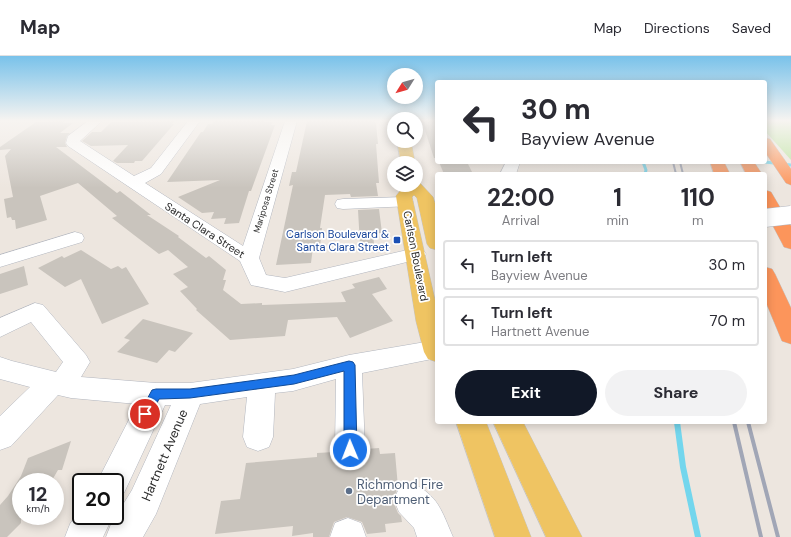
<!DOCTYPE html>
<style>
:root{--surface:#fff;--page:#f2f2f3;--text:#2b2b33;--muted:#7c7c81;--line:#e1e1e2;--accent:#111827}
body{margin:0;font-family:"DM Sans",sans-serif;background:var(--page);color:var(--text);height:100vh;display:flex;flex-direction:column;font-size:15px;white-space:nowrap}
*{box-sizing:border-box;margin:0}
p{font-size:13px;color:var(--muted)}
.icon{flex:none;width:22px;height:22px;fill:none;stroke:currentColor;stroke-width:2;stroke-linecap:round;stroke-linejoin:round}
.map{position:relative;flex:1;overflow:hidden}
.sheet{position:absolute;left:435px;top:116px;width:332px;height:252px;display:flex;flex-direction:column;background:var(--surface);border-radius:4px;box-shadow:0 2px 10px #0003}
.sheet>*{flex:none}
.guide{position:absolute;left:435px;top:24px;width:332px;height:84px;border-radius:4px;box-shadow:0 2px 10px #0003;background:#fff;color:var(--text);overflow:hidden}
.needle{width:26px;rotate:233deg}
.buttons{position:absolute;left:387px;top:12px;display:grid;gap:8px}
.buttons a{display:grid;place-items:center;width:36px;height:36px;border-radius:50%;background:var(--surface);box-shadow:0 2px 10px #0003;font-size:20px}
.speed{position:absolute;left:12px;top:417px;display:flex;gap:8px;font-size:20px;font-weight:700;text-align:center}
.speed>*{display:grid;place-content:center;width:52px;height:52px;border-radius:50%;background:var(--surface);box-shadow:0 2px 10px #0003;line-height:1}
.speed small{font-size:10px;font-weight:400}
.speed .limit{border:2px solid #111;border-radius:6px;background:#fff;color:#111}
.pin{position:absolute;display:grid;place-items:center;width:34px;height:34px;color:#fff;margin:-17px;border:2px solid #fff;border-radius:50%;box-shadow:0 1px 4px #0007}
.me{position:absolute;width:44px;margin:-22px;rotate:359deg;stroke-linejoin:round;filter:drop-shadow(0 0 3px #0008)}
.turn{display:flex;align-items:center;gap:14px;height:84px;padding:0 20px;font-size:18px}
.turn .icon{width:52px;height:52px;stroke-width:2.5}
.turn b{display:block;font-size:28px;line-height:34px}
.eta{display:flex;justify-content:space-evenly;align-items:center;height:68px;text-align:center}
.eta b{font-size:24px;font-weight:700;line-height:28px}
.action{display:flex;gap:8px;margin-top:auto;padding:8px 20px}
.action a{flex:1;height:46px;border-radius:24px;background:var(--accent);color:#fff;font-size:16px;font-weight:700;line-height:46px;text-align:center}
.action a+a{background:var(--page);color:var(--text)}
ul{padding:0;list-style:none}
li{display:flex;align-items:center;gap:12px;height:50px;margin:0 8px 6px;padding:0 12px;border:2px solid var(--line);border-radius:4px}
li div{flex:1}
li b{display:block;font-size:15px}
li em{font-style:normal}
header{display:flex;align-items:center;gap:24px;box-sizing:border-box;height:56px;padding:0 20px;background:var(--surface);border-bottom:1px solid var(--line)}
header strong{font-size:19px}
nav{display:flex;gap:22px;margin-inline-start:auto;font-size:14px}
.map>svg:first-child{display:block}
.green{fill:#b9e39c}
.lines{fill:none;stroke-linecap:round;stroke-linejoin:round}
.stream-far1{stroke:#73d6ed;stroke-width:3}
.stream{stroke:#73d6ed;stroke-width:6}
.building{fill:#c9c4bd}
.minor-casing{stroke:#b2b6bf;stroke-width:1}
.major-casing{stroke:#c4c4c4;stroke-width:1}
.highway-casing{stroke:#c4c4c4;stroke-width:1}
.minor{fill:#fff;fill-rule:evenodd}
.major{fill:#efc462;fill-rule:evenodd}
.highway{fill:#fc955b;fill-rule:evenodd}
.rail-far1{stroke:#a1a6b6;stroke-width:2}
.rail{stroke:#a1a6b6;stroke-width:4}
.minor-bridge-casing{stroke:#b2b6bf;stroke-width:19;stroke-linecap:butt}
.minor-bridge{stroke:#fff;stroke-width:18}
.route{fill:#1a73e8;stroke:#114b97}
.transit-dot{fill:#1a4fb4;stroke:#fff;stroke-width:1.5}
.service-dot{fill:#5c6f8a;stroke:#fff;stroke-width:1.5}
.labels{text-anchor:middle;stroke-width:3.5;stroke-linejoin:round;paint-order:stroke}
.far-street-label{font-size:9px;fill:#2c2c2c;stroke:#fff}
.street-label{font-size:11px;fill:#2c2c2c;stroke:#fff}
.transit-label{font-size:11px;fill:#164399;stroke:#fff;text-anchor:end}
.near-street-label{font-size:13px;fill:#2c2c2c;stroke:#fff}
.near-service-label{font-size:13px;fill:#4e5e75;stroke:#fff;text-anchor:start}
</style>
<header>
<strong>Map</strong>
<nav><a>Map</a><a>Directions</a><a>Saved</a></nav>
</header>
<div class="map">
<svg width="791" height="481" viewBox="0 0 791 481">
<rect width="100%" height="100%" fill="#ede6df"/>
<path class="green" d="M765 65H791V104L765 75Z"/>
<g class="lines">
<g class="stream-far1">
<path d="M643 106 646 114 645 118"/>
<path d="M765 106 791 109"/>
</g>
<path class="stream" d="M677 366 683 411 698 481"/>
</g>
<g class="building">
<path d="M65 65 63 67H73L60 77H70L67 80 65 87 67 91H56L117 137 120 135 151 159H147L179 180 178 181 206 202 209 200 226 214 223 224H226L223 234 241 248 262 247V249L346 246 341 236 355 232 352 228 379 221 387 233 372 238 393 265 350 282 337 261 288 264 285 280 230 284 196 254 197 253 180 235 188 231 173 218 188 211 168 194 159 198 134 179 112 162 117 160 78 127 40 140 47 164 16 173 15 164H12L11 161 7 162 4 143 13 141 5 100 11 93 0 94V91L36 66Z"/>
<path d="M175 65 172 68H174L142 105H135L134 107H117L113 105 128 89 91 90 82 85 92 76H101L111 66Z"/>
<path d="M214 65H265V66H273L271 69H275L251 135H249L239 167 224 168 226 162 211 163 214 156 202 157 178 141 220 124 167 126 201 76H203L208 68H212Z"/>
<path d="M307 65H374L376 67 378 88H376L379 127H376L378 140 351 141 350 138 325 139 320 172H322L320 191H313L311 207 276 209 293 129 289 130 292 116H296Z"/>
<path d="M422 65H437V102H434Z"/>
<path d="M439 106H467L473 118H444Z"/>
<path d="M379 153 382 177H373L374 188 360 189 358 154Z"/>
<path d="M81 194 111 213 118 210 122 213 126 211 149 248 102 268 81 223 65 231 38 212 62 200 64 202Z"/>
<path d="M24 210 28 229 0 238V218Z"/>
<path d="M143 263 193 277 175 296 169 294 157 307 117 296 130 284 124 282Z"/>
<path d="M71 385 62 414H58L51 426H21V467L7 481H0V449L8 440 21 420 28 402Z"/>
<path d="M379 392 380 398 395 397 398 431 393 445 398 457 401 460 402 466 385 468 386 476 367 478 362 466 347 461 334 466 329 481H313V477L292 480 293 470 215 478 221 445 240 443 246 407 317 401V397L334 396 338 405 351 409 362 405 366 393Z"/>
</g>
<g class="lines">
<g class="minor-casing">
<g id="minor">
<path d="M88 65H102L80 85 134 120 151 112 188 65H200L161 118 145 127 243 190 285 65H297L259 202 266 219 285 222 416 192 423 194 426 198 423 202 285 236 251 229 240 205 68 90 66 87 68 80Z"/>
<path d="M506 106H520L516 118H500Z"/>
<path d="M405 141 411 142 413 146 411 150 343 153 337 152 335 148 337 144 343 143Z"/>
<path d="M75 176 82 178 84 182 82 186 0 211V199Z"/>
<path d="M35 247 43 249 86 299 90 306 81 321 156 327H190L293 313 349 299 437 284V302L362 317 365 394 361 404 350 408 339 404 335 394 336 323 293 335 275 337 273 381 269 391 258 395 247 391 243 381 247 341 200 348 156 458 143 481H106L111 468 132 434 171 349H165L124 437 115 441V426H97L137 348 71 342 58 339 11 390 0 394V360L30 331 0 323V301L12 305 56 316 63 306 31 266 0 281V262Z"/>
<path d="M411 427C438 438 442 456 453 481H417L414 472 399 456 394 444 399 432Z"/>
<path d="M81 452V460H113L103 481H65L70 468Z"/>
<path d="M348 462 361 467 366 481H330L335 467Z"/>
</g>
</g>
<g class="major-casing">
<g id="major">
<path d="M397 85H411L415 107H401Z"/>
<path d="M416 125 419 126 433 141 437 154V194L430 192 427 188 417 142 414 139 412 141 437 253V306L428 303 424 296 416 265 396 140 405 129H416Z"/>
<path d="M456 366H486L531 481H495Z"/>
<path d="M493 366H523L582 481H546Z"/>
</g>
</g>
<g class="highway-casing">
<g id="highway">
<path d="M765 82 770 83 791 113V129L786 127 765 96Z"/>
<path d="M710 106H724L730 118H714Z"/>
<path d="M740 106H754L762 118H746Z"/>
<path d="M765 134 771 136 791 170V193L784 191 782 187 765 155Z"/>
<path d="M765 211 772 213 775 218 791 252V288L782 285 765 244Z"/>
</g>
</g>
<use href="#minor" class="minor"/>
<use href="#major" class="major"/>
<use href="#highway" class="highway"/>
<g class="rail-far1">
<path d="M673 106 676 118"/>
<path d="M680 106 683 118"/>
</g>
<g class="rail">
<path d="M734 366 761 481"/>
<path d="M748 366 778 481"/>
</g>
<g class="minor-bridge-casing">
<path id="minor-bridge" d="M765 162 791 159"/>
</g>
<use href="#minor-bridge" class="minor-bridge"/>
</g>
<linearGradient id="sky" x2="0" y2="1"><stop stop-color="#79c2ea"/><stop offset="0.49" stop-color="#f7f4f1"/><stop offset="1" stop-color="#f7f4f1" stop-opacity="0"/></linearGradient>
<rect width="791" height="132" fill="url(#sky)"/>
<path class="route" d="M349 305 353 306 355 309 357 394 355 398 350 400 346 398 344 394V315L294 328 190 342 159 343 149 362 145 363 141 362 139 358 152 334 156 333H190L294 319Z"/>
<rect class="transit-dot" x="393" y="180" width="8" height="8" rx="2"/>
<circle class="service-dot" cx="349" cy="435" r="4"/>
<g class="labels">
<g class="far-street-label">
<text transform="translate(266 145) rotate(-73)" y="3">Mariposa Street</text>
</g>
<g class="street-label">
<text transform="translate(205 174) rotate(33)" y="4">Santa Clara Street</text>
<text transform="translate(416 200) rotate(79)" y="4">Carlson Boulevard</text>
</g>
<g class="transit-label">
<text x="389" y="182">Carlson Boulevard &amp;<tspan x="389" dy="13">Santa Clara Street</tspan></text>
</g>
<g class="near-street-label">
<text transform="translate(164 399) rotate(-67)" y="5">Hartnett Avenue</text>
</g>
<g class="near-service-label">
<text x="357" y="433">Richmond Fire<tspan x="357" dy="15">Department</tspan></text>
</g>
</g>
</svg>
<div class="buttons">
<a><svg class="needle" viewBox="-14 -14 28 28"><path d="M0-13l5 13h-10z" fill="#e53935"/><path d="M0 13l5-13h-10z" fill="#7c7c81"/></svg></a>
<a><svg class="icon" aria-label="search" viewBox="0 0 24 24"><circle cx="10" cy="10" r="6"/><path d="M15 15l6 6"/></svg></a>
<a><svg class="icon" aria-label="layers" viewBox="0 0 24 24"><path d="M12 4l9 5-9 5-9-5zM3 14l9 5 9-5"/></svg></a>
</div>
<div class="speed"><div>12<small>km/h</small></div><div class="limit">20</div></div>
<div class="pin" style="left:145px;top:358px;background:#d93025"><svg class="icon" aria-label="arrive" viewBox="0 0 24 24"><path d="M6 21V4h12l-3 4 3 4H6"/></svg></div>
<svg class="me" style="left:350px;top:394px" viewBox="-20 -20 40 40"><circle r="17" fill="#1a73e8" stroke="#fff" stroke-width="3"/><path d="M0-11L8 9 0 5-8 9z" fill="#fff"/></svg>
<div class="guide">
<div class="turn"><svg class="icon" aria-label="left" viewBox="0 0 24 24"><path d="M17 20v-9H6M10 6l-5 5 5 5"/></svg><div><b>30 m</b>Bayview Avenue</div></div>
</div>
<section class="sheet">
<div class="eta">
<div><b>22:00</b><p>Arrival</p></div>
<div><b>1</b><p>min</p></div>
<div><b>110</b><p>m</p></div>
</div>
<ul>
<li><svg class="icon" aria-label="left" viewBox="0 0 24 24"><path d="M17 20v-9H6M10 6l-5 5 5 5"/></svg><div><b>Turn left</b><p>Bayview Avenue</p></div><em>30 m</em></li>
<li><svg class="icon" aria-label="left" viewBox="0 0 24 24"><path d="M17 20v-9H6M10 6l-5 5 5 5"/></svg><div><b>Turn left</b><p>Hartnett Avenue</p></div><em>70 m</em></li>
</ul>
<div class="action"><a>Exit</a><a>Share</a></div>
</section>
</div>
